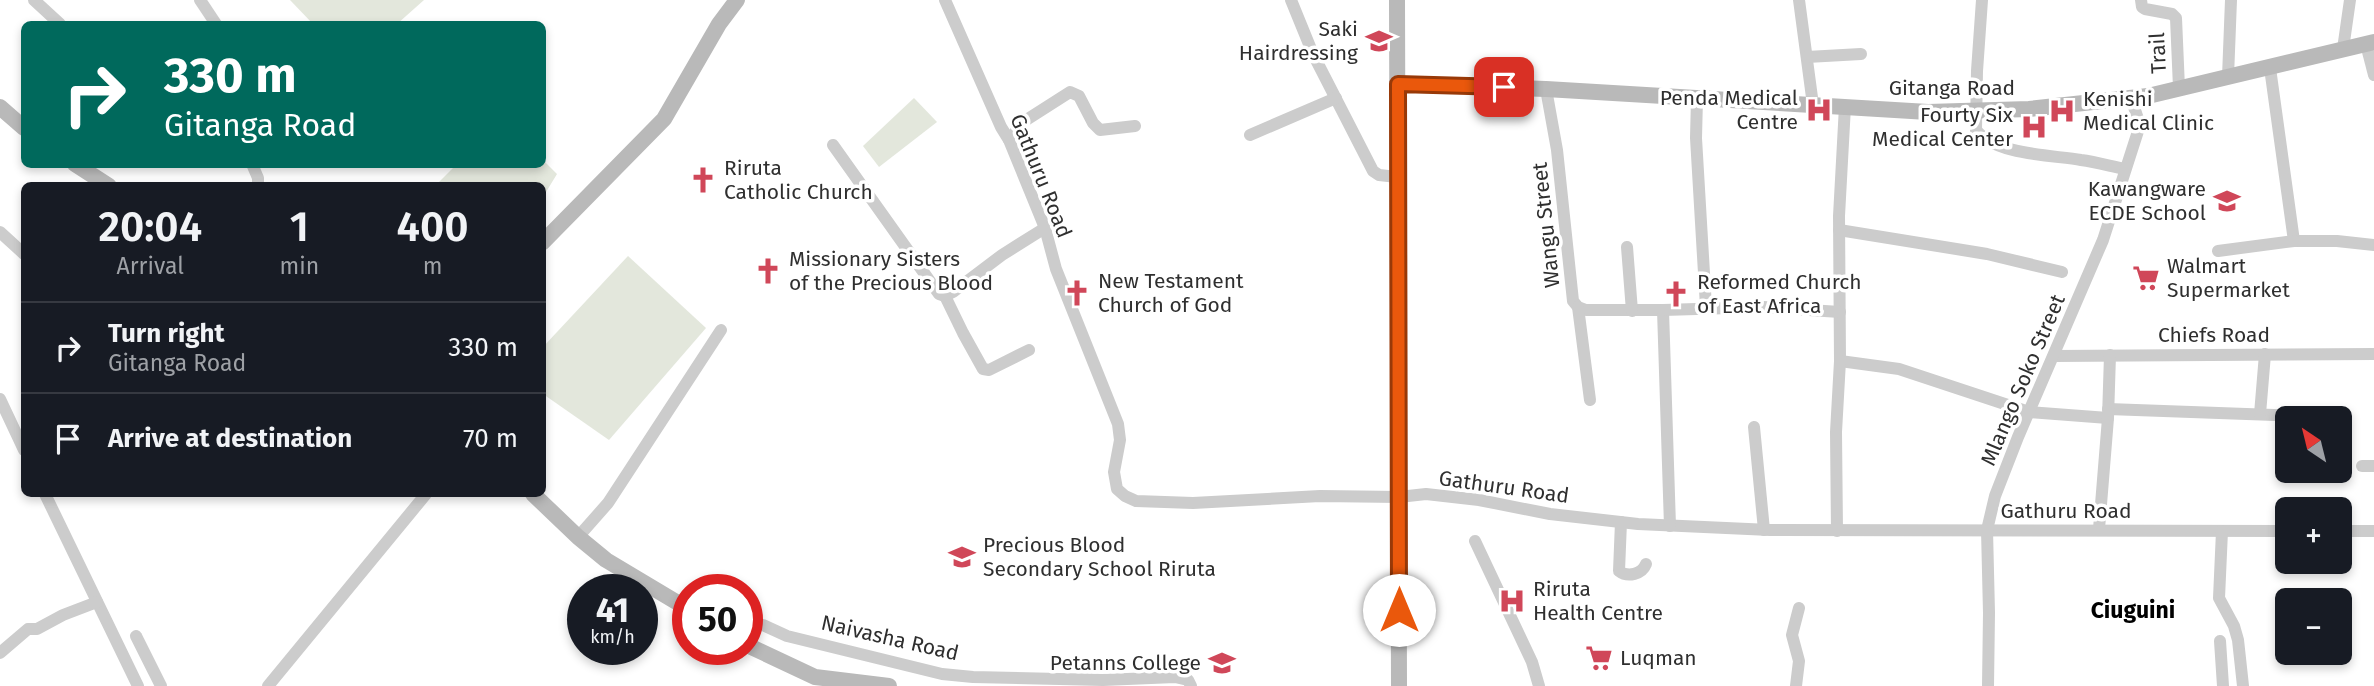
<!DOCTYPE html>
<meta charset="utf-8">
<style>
:root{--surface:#171b24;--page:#242831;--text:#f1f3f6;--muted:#9ea1a6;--line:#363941}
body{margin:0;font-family:"Fira Sans",sans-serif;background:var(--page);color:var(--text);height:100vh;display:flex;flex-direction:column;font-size:26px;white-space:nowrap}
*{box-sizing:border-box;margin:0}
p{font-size:23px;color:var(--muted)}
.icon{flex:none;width:38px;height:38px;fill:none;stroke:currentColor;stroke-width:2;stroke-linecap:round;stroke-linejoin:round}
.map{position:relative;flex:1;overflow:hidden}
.sheet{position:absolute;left:21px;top:182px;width:525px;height:315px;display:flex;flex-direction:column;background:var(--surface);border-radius:10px;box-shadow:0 4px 10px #0003}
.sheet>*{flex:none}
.banner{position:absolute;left:21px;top:21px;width:525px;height:147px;border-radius:10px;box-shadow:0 4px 10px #0003;background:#00695c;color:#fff;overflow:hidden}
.needle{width:46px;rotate:325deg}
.tools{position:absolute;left:2275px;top:406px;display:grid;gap:14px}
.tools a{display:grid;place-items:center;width:77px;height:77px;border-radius:10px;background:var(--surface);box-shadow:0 4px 10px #0003;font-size:35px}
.speed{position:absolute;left:567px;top:574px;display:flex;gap:14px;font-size:35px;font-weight:700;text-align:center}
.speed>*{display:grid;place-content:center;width:91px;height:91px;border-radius:50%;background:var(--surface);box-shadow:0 4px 10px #0003;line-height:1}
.speed small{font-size:18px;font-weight:400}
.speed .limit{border:10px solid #d22;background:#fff;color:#111}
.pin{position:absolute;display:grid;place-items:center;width:60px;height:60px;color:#fff;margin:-30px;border-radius:14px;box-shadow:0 4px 10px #0006}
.me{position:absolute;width:77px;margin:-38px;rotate:0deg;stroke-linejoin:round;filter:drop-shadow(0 0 5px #0008)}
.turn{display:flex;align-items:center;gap:24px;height:147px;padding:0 28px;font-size:32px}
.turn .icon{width:91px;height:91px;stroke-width:2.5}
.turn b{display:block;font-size:49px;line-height:60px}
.eta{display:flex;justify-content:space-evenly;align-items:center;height:119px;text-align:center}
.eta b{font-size:42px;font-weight:600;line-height:49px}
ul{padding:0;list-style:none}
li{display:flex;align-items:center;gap:21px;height:91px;padding:0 28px;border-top:2px solid var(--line)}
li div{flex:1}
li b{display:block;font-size:26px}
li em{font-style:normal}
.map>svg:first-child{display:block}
.green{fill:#e3e7dc}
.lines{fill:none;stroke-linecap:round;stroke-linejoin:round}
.street{stroke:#ccc;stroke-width:12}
.secondary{stroke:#b9b9b9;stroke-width:16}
.route-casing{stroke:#983908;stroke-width:18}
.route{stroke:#ea580c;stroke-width:12}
.labels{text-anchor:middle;stroke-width:7;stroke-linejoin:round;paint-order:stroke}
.poi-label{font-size:21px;fill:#2f2f2f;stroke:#fff;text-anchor:start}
.street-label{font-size:21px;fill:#2f2f2f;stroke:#fff}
.neighbourhood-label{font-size:23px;font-weight:bold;fill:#000;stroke:#fff}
</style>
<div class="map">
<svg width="2374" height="686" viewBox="0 0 2374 686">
<rect width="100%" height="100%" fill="#fff"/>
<g class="green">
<path d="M290 0H424L397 24H313Z"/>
<path d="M914 98 937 122 879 167 863 146Z"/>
<path d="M543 160 557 174 543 197 542 186 436 185 456 165 542 164Z"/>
<path d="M628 256 706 328 609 440 543 394V347Z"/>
</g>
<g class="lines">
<g class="street">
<path d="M34 0 60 24"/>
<path d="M200 0 216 24"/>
<path d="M945 0 1001 127 1009 140 1045 228 1056 269 1118 424 1120 440 1114 472 1117 489 1125 496 1136 501 1193 503 1320 496 1399 497 1426 494 1479 500 1550 514 1638 524 1770 530 2287 531"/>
<path d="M1291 0 1313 54 1373 171 1379 175 1397 177"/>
<path d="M1799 0 1813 105"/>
<path d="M1982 0 1977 71 1976 130C1995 155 2052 155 2081 160 2096 162 2110 166 2125 169"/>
<path d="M2141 0 2142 7 2145 9 2172 14 2176 18 2179 88"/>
<path d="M2366 44 2374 75"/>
<path d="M2343 49 2350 0"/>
<path d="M1807 57 1861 54"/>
<path d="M2270 68 2294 241H2337L2374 245"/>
<path d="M2228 77 2231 0"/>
<path d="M1546 89 1557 150 1573 301 1578 307 1586 310H1663L1670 526"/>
<path d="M1697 98 1696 138 1706 307"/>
<path d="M1845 106 1839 216 1840 361 1899 369 2029 412 2108 418"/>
<path d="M1250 135 1336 98"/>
<path d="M1009 140 1023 122 1070 92 1079 96 1093 123 1100 130 1135 126"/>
<path d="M833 145 939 294 945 296 953 292 1002 255 1045 228"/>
<path d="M252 164 258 178V186"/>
<path d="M1839 230 1987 254 2062 272"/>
<path d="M0 232 24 254"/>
<path d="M1627 247 1632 311"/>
<path d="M2218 251 2294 241"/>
<path d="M945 296 963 333 983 369 989 370 1029 350"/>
<path d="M1578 307 1590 400"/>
<path d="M1663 310 1763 307 1840 312"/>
<path d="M2054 356 2374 354"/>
<path d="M0 399 24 450"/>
<path d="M2108 409 2327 417"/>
<path d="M2260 414 2265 354"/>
<path d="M1754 427 1764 530"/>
<path d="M2362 466H2374"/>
<path d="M45 494 138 686"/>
<path d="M1621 522 1619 571C1628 578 1642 574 1646 564"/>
<path d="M2099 529 2108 418 2110 355"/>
<path d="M1837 531 1836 432 1840 361"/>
<path d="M2222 531 2219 598 2234 626 2238 640 2243 686"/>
<path d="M2340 531H2374"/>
<path d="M578 537 608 503 721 330"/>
<path d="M1475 541 1532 662 1539 686"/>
<path d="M747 627 763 625 787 636 942 674 973 677 1103 680 1175 677 1188 680 1191 686"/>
<path d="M136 636 161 686"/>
<path d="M2220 641 2223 686"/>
<path d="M0 653 28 629H37L63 615 97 602"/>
<path d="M268 686 426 494"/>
<path d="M1796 686 1799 661 1792 635 1799 608"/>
<path d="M1988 686 1989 613 1987 530 1995 496 2018 437 2103 240 2140 125 2131 98"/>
</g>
<g class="secondary">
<path d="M1397 0 1399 686"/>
<path d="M1398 84 1546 89 1928 112 2029 109 2148 96 2374 42"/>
<path d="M0 107 24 128"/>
<path d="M75 164 109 186"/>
<path d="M542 243 664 119 719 24 737 0"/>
<path d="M533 494 578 537 606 560 688 609"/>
<path d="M747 645 815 677 889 686"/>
</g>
</g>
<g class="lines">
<g class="route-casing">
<path id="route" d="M1399 610 1398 84 1504 87"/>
</g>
<use href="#route" class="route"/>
</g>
<defs>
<g id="university-bare" transform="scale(2.1)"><path d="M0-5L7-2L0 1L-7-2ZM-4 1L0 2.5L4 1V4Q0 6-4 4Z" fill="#d04759" stroke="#fff" stroke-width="2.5" paint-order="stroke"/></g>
<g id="hospital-bare" transform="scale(2.1)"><path d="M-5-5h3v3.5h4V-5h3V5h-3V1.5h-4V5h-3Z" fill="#d04759" stroke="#fff" stroke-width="2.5" paint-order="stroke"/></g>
<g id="church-bare" transform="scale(2.1)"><path d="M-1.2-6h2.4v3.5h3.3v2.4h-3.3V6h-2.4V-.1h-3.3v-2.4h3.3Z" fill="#d04759" stroke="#fff" stroke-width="2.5" paint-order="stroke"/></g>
<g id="school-bare" transform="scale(2.1)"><path d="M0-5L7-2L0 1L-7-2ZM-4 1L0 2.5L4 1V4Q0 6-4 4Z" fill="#d04759" stroke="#fff" stroke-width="2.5" paint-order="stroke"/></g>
<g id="supermarket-bare" transform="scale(2.1)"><path d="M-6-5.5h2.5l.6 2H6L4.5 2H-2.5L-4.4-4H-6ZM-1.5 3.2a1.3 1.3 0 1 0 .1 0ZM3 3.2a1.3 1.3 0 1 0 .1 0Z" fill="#d04759" stroke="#fff" stroke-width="2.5" paint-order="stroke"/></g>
</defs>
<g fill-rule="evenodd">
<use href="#university-bare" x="1379" y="41"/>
<use href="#hospital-bare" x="1819" y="110"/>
<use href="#hospital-bare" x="2062" y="111"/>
<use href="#hospital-bare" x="2034" y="127"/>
<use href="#church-bare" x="703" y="180"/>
<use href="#school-bare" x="2227" y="201"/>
<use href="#church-bare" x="768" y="271"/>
<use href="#supermarket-bare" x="2146" y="278"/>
<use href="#church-bare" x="1077" y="293"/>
<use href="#church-bare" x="1676" y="294"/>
<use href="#school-bare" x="962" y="557"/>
<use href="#hospital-bare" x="1512" y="601"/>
<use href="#supermarket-bare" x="1599" y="658"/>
<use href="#university-bare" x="1222" y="663"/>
</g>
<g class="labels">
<g class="poi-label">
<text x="1358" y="36" text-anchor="end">Saki<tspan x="1358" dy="24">Hairdressing</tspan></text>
<text x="1798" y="105" text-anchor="end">Penda Medical<tspan x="1798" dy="24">Centre</tspan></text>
<text x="2083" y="106">Kenishi<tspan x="2083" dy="24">Medical Clinic</tspan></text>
<text x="2013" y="122" text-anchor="end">Fourty Six<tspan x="2013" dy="24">Medical Center</tspan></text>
<text x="724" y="175">Riruta<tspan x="724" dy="24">Catholic Church</tspan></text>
<text x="2206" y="196" text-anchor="end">Kawangware<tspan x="2206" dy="24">ECDE School</tspan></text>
<text x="789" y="266">Missionary Sisters<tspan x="789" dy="24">of the Precious Blood</tspan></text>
<text x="2167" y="273">Walmart<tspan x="2167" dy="24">Supermarket</tspan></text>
<text x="1098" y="288">New Testament<tspan x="1098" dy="24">Church of God</tspan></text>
<text x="1697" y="289">Reformed Church<tspan x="1697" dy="24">of East Africa</tspan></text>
<text x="983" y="552">Precious Blood<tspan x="983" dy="24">Secondary School Riruta</tspan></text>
<text x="1533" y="596">Riruta<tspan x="1533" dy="24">Health Centre</tspan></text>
<text x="1620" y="665">Luqman</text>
<text x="1201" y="670" text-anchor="end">Petanns College</text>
</g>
<g class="street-label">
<text transform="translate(2158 53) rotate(-93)" y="7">Trail</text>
<text x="1952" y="95">Gitanga Road</text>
<text transform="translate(1041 176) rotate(68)" y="7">Gathuru Road</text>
<text transform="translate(1546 225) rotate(-96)" y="7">Wangu Street</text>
<text x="2214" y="342">Chiefs Road</text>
<text transform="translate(2023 380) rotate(-67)" y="7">Mlango Soko Street</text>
<text transform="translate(1504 487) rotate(8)" y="7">Gathuru Road</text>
<text x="2066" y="518">Gathuru Road</text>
<text transform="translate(890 638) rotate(13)" y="7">Naivasha Road</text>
</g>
<g class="neighbourhood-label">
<text x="2133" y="618">Ciuguini</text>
</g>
</g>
</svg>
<div class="tools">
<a><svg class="needle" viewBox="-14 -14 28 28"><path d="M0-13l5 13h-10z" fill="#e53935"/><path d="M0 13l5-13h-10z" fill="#9ea1a6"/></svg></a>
<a>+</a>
<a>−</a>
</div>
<div class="speed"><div>41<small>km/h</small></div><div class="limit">50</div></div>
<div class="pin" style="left:1504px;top:87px;background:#d93025"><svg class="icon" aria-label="arrive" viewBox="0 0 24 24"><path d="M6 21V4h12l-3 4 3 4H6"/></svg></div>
<svg class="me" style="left:1399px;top:610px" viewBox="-20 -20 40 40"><circle r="19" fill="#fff"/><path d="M0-13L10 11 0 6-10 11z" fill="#ea580c"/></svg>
<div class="banner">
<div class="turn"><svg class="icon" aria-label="right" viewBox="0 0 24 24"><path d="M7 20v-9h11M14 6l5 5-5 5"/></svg><div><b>330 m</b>Gitanga Road</div></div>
</div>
<section class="sheet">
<div class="eta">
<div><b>20:04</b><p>Arrival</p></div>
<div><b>1</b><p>min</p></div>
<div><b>400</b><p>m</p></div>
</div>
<ul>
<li><svg class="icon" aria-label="right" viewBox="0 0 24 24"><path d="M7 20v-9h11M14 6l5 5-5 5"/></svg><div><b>Turn right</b><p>Gitanga Road</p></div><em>330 m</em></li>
<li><svg class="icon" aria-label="arrive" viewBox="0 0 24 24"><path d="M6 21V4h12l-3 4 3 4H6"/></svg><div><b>Arrive at destination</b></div><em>70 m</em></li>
</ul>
</section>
</div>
